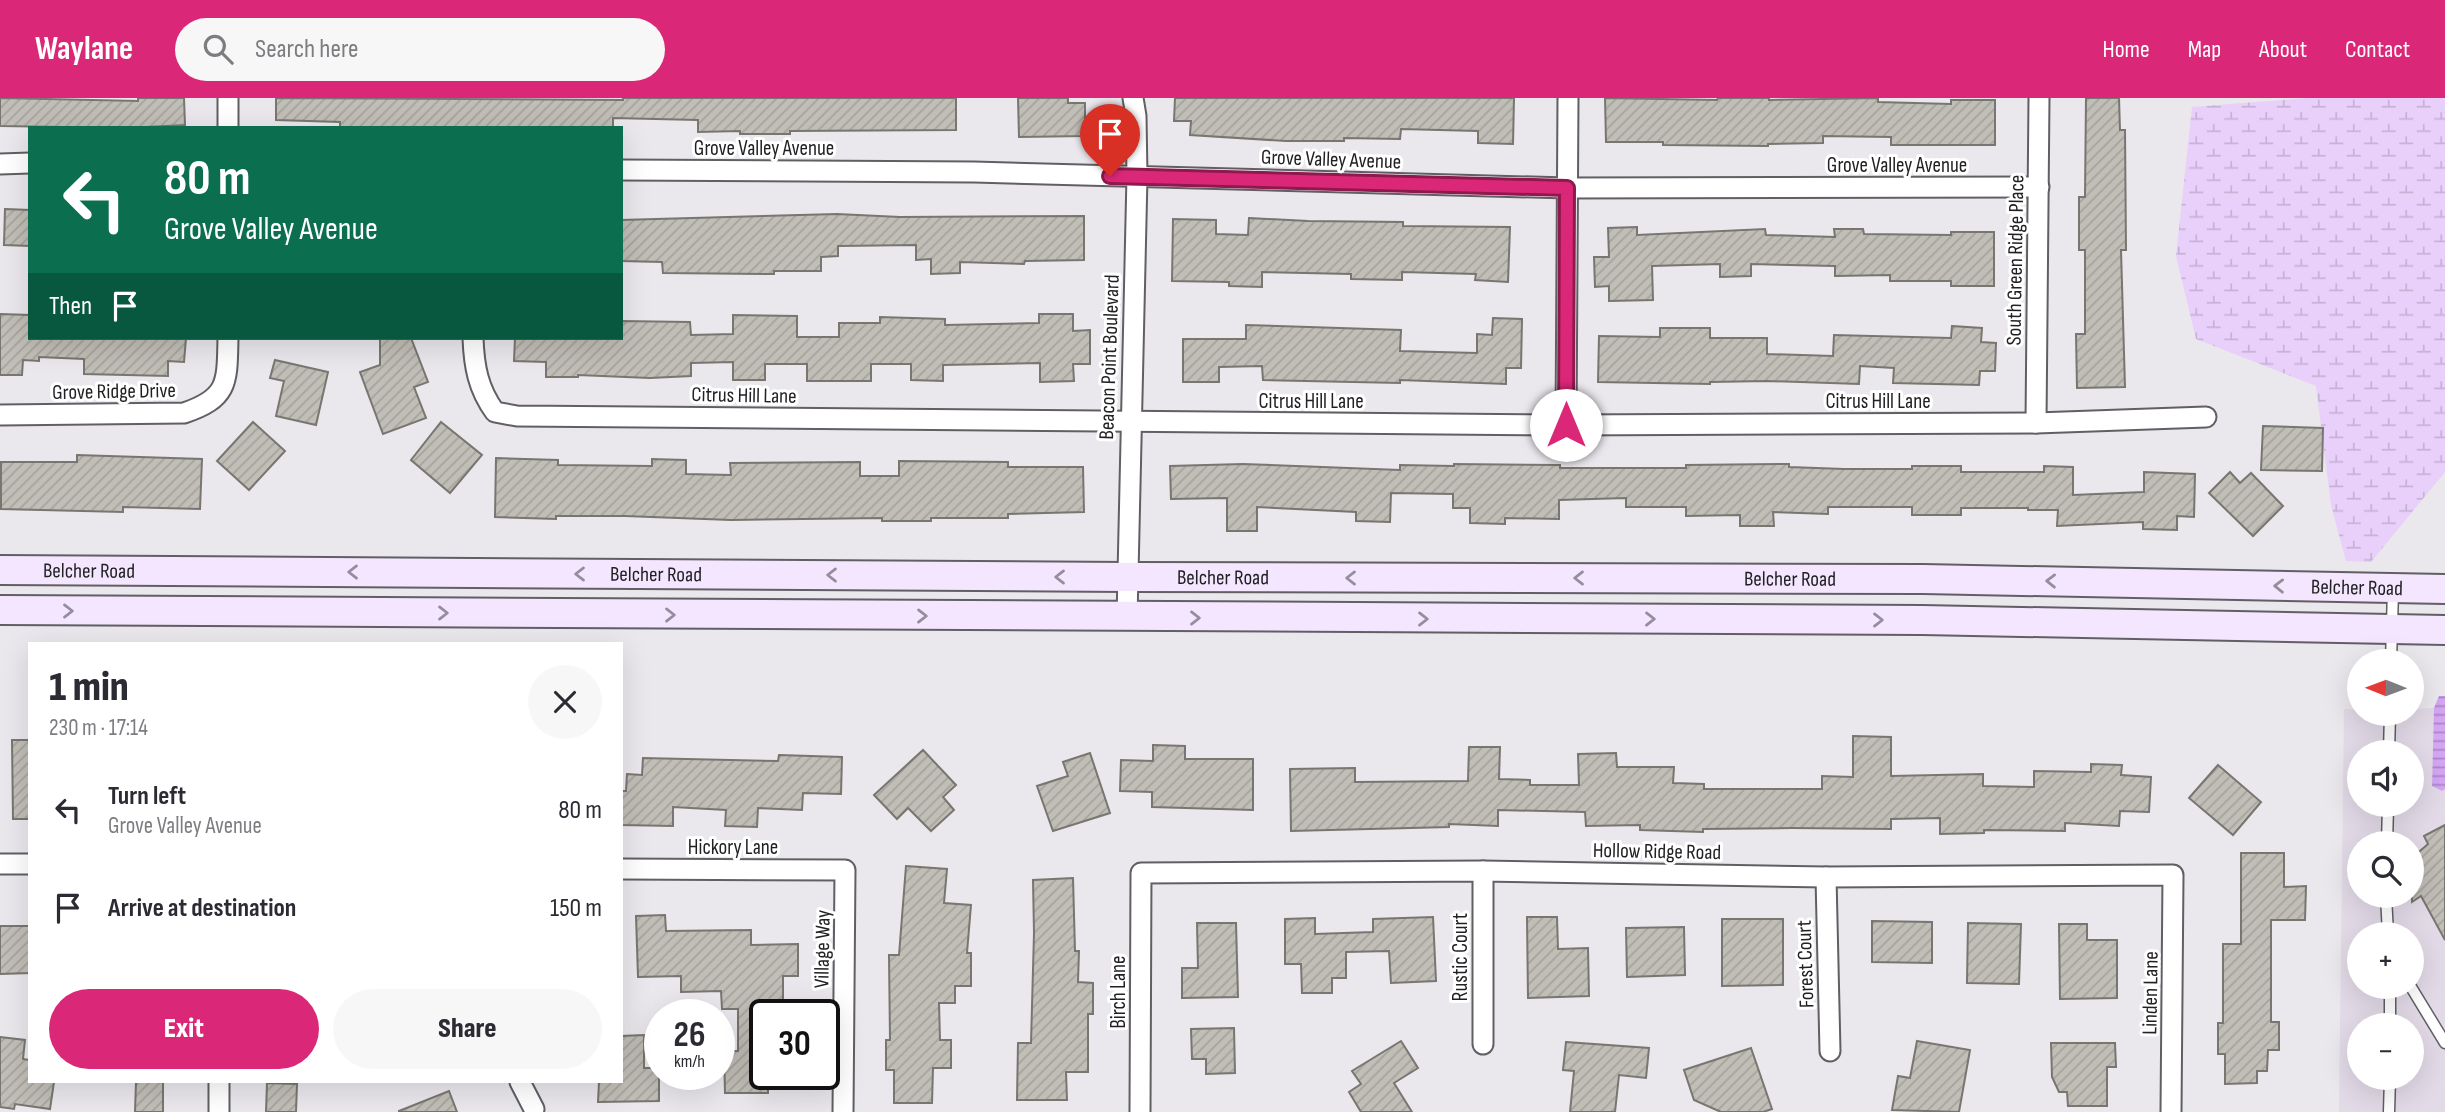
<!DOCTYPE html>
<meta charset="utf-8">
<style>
:root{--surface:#fff;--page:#f7f7f7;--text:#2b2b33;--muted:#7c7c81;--accent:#db2777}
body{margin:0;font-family:"Sofia Sans Condensed",sans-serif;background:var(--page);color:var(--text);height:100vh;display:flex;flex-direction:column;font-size:26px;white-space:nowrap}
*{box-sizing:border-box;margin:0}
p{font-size:23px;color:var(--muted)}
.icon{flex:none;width:38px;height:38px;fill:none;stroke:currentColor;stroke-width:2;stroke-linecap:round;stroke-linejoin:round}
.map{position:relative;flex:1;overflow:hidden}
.drawer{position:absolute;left:28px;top:544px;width:595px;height:441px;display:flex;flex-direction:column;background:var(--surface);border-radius:0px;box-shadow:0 7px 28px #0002}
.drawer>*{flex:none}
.banner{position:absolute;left:28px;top:28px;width:595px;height:214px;border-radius:0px;box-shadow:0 7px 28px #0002;background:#0b6e4f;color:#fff;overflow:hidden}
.needle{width:46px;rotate:271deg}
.fabs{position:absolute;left:2347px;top:551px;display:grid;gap:14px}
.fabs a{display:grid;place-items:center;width:77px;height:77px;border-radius:50%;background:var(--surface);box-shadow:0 7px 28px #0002;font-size:35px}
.speed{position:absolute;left:644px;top:901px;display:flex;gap:14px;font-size:35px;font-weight:700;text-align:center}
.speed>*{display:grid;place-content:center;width:91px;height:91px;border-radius:50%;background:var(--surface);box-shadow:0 7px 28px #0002;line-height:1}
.speed small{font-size:18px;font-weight:400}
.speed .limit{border:4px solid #111;border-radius:10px;background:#fff;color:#111}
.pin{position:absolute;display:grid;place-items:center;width:60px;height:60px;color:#fff;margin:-72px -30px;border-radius:50% 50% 50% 0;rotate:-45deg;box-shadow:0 0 7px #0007}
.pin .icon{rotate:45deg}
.me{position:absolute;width:77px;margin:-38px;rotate:0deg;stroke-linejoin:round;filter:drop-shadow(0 0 5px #0008)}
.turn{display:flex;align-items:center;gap:24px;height:147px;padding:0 21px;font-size:32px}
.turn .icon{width:91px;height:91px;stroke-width:2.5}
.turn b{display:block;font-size:49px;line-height:60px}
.then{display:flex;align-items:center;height:66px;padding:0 21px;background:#0003;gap:14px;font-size:26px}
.round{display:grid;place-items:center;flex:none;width:74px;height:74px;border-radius:37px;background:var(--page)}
.head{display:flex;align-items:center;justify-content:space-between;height:119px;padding:0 21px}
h1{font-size:42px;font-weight:800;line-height:52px}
.button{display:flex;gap:14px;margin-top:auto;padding:14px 21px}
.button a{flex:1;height:80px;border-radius:42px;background:var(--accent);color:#fff;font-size:28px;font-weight:800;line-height:80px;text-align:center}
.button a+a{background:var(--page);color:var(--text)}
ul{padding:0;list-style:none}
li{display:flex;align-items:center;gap:21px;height:98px;padding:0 21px}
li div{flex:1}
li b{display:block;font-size:26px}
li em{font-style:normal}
header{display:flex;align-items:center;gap:42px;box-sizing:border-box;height:98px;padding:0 35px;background:var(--accent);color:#fff}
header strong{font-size:33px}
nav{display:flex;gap:38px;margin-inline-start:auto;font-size:24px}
.search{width:490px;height:63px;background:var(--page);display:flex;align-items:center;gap:18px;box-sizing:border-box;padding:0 24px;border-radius:38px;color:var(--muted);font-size:26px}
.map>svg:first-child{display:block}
.built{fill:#e2dae7;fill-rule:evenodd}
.wetland{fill:url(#wetland-marsh)}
.water{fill:url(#water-rules)}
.building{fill:url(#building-hatch);stroke:#787670;stroke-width:2}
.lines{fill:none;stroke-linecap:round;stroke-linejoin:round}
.lane-casing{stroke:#615e64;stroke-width:13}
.street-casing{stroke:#615e64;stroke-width:23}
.secondary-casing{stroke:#615e64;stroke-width:32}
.lane{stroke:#fff;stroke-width:10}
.street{stroke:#fff;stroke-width:19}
.secondary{stroke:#f4e6ff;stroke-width:28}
.oneway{stroke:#958d9c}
.route-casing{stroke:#8e194d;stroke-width:18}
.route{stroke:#db2777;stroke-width:12}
.labels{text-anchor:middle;stroke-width:6;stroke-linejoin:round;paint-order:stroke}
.street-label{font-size:21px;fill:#212022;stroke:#fff}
</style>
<header>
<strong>Waylane</strong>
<div class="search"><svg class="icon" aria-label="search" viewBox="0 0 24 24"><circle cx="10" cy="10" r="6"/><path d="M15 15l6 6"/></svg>Search here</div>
<nav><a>Home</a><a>Map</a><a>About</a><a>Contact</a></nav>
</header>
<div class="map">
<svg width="2445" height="1014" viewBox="0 0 2445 1014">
<defs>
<pattern id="wetland-marsh" width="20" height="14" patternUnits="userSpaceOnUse" patternTransform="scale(1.75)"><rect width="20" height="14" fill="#e8d0fa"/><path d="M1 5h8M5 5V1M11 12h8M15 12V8" fill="none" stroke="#c7b2d6"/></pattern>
<pattern id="water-rules" width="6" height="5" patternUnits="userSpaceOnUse" patternTransform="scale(1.75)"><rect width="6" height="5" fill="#d3a5f3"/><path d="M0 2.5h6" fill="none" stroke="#ab86c4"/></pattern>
<pattern id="building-hatch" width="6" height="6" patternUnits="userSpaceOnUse" patternTransform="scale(1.75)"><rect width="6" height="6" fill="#c1beb7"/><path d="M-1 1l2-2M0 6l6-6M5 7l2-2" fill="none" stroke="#a6a39d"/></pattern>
</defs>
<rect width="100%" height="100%" fill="#eae7ed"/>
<path class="built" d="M2434 610 2432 688 2442 693 2445 691V1014H2339L2344 611H2359V616H2412V611ZM2359 654H2412V707H2359ZM2359 746H2412V798H2359ZM2359 836H2412V889H2359ZM2359 928H2412V980H2359Z"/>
<path class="wetland" d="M2307 0H2445V374L2371 464 2346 463 2331 407 2316 288 2196 241 2176 158 2192 9Z"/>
<path class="water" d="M2439 598H2445V691L2442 693 2432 688 2434 610Z"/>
<g class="building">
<path d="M0 0 138 3V0H184L185 27 127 30 0 28Z"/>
<path d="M276 0 623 2V0H956V32L790 33V36H740V33L698 34V22L613 20V30H340V24L276 22Z"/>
<path d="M1018 0H1068V5H1085V38L1019 39Z"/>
<path d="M1175 0H1514L1513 46 1478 45V33L1401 31 1400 41 1344 40V43H1286L1190 37 1191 23H1174Z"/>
<path d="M1605 0 1717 2 1718 0H1769V2L1878 0V4L1951 6V2H1995V47H1891V39L1823 38V45L1768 46V48L1663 47V44H1606Z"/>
<path d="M2086 0H2119L2120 32H2125L2126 152H2121L2125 289 2077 290 2076 236H2085V152H2079V99H2085Z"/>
<path d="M5 111 30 112V148L4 147Z"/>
<path d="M837 116 900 119 1084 118V162L1025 163 1024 166 960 164V175L931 176V161L916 162V147L838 148V158L821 159V173H774V176L663 175 662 164 621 163V122Z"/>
<path d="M1249 120 1308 123 1403 124V128L1510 129 1508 184 1475 182 1476 176 1402 174V182L1351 181V176L1262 174V189L1229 188V184L1172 183 1173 121 1216 122V136L1248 137Z"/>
<path d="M1637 129V137L1765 131 1766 137 1835 139 1834 131H1863L1864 136 1951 137V134H1994V188H1951V183H1890V177L1835 178V168L1751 166V178L1720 179V166L1652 168 1653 202 1609 203V188L1595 189 1594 159H1609L1608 130Z"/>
<path d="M0 216 30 217V240H186L184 264 168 263V278L84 276V261L39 259V263L23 262 22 277H0Z"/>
<path d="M1039 216H1073V233L1090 232V266H1073L1074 283 1040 284V265L943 267V283L911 282V266H871V283H807V266H765V282H733V264L691 265V278L650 280 578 277V279H546V264L514 263 515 240H621V223L690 224 691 237 733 236V217L797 218V239H839V225H880V219L945 221V227L1039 225Z"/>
<path d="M1493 220 1522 221 1521 270H1506V286L1400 282V285L1263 282 1262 268 1219 269V284H1183V241H1246V227L1401 232 1400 253 1477 255V236L1492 237Z"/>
<path d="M1952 228 1982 230 1981 244 1996 245 1995 273H1980L1979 287 1893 285 1894 270 1860 268 1859 286 1767 283 1710 284V286L1598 284 1599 238 1660 239V230H1710V240H1767V256L1833 258 1834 237 1951 240Z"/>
<path d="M380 240H411L428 284 414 289 426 320 383 336 360 274 380 267Z"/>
<path d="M275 262 328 274 316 327 276 318 284 283 270 280Z"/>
<path d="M253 324 285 353 249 392 217 363Z"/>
<path d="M441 324 482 357 450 395 411 362Z"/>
<path d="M2263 328 2323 330 2322 373 2261 372Z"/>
<path d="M77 357 202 361 200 411 123 409V414L1 411V364H77Z"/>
<path d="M496 360 558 362V367L652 368V361L686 362V376L731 377 730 365 860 364V378H899V363L1008 364V369H1083L1084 414 1008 416V420H931V423H882V420L731 422 625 418H556V421L495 419Z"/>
<path d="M1243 366 1400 372V367L1454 368V366L1560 367V370H1686V367L1789 366V369L1844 371H1912V368H1961V374H2044V368L2073 369V397L2144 394V374L2195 376 2194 419 2177 418V432L2143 431V424L2057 428 2058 412H2028V410H1961V417H1912V409H1828V416L1773 414 1774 428H1740V417L1686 418V409H1626V400L1559 402V421L1505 420V426L1470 425V410H1453V396L1391 395 1390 424 1356 423V414L1257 409V433H1227V400L1171 401 1170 368Z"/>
<path d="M2230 374 2240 385 2251 375 2283 408 2253 438 2209 395Z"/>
<path d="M1853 638 1891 639V678L1983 676V688L2034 689V673L2091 674V666L2122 667 2121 677 2151 679 2149 714 2120 713 2119 728 2065 725V733L1984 732V735L1940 736V720L1891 721V731L1792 730 1703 731V734L1640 732V727L1586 728 1585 714 1498 712V728L1449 726V729L1291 733 1290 671 1355 670V684L1468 683 1469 649H1500L1499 681 1530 682V687H1579L1578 656 1616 655 1617 669H1674L1673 685 1704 686V691H1822V678L1853 679Z"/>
<path d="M12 642H30V721H13Z"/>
<path d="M1153 647 1185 648V661H1253V712L1152 709V694L1120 693 1121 662 1153 663Z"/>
<path d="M923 652 956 687 943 699 954 712 931 733 908 710 897 721 874 697Z"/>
<path d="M1090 655 1110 715 1053 733 1037 688 1068 678 1063 664Z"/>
<path d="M779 657 842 659 841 696 803 695 802 712 758 710 757 729 725 728 726 712 673 709V728L621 727V693H626L627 676 642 677 643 660 778 663Z"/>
<path d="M2218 667 2261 704 2233 737 2189 700Z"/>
<path d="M2445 727V842L2421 798 2412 804V760L2428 746 2424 738Z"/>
<path d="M2241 755H2284V789L2306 788 2305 822H2271V924H2279V952H2268L2267 973H2257V985L2225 986V956H2218V925H2223V846H2241Z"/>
<path d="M906 768 947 771 944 805 971 807 967 855H971V888H955V905H939L940 942H951V970H933L932 1005H894V972H886V942H890L889 857H899Z"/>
<path d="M1073 780 1075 853H1079L1078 884 1093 885V916H1088V974H1066L1067 1002H1017L1018 945H1031L1034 835 1033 782Z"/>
<path d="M665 817 666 833 751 832V847L798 846V878H783V910H765V976H768V995H725L724 953H738V911H722L721 893 681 894V878L638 879 636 818Z"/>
<path d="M1433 819 1436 883 1391 885 1389 853 1346 854V880H1332V895H1302L1301 866H1285V821L1315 820V836L1373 834V821Z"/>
<path d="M1527 819H1557L1558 851 1588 850 1589 898 1528 900Z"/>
<path d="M1722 821H1783V887L1722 888Z"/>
<path d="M1872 823 1932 824V865L1872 864Z"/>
<path d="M1197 825H1236L1238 899 1182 900V870H1198Z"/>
<path d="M1968 825 2021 826 2019 886 1967 885Z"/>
<path d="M2059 826H2087V842H2117V900L2060 901Z"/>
<path d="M0 828H30V875L0 876Z"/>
<path d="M1684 829 1685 877 1627 879 1626 830Z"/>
<path d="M1234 930 1235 975 1206 976V961H1192L1191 931Z"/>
<path d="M644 937V970H659V1003L598 1004 599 984H621V938Z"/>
<path d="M0 939 25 942 23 961 30 962V984H54L50 1011 15 1006 14 1011 0 1009Z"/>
<path d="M1401 943 1418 970 1394 985 1412 1014H1361L1349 994 1361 986 1352 973Z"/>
<path d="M1917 943 1970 952 1959 1014 1892 1012 1898 978 1910 980Z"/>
<path d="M1566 944 1649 950 1646 980 1619 977 1615 1014H1570L1574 973 1563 972Z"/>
<path d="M2051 945H2115L2116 969H2107V1008H2068L2067 994H2059L2052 979Z"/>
<path d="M1751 950 1772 1011 1763 1014H1721L1694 1002 1684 972Z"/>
<path d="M136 984H163V1014H135Z"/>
<path d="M267 985 297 986 296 1014H266Z"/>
<path d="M449 993 457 1014H399V1013Z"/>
</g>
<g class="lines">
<g class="lane-casing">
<g id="lane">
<path d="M2391 564 2393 491"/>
<path d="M2389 654 2390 616"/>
<path d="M2387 746 2388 707"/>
<path d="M2386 798 2388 836"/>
<path d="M2411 889 2445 945"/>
<path d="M2390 928V889"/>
<path d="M2389 1014 2390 980"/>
</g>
</g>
<g class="street-casing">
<g id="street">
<path d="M228 30V0"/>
<path d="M0 66 30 65"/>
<path d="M621 72 974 74 1567 90 2039 89"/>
<path d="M473 240C474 268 478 291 495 314L517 318 1566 327 2036 325 2206 319"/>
<path d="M0 317 184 315C229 300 227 284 228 240"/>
<path d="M2036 325 2039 0"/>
<path d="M1566 327 1568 0"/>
<path d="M1127 520 1137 78 1136 18 1133 0"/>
<path d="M0 766H30"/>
<path d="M621 771 845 772 843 1014"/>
<path d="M1483 773V946"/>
<path d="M1826 779 1830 953"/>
<path d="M219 984V1014"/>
<path d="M520 984 534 1011"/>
<path d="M1140 1014 1141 775 1483 773 1826 779 2173 777 2171 1014"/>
</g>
</g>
<g class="secondary-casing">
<g id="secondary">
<path id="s1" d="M0 472 1128 479 1923 481 2445 491"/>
<path d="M0 512 1922 522 2445 532"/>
</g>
</g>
<use href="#lane" class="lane"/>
<use href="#street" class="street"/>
<use href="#secondary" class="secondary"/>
</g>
<defs><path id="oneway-chevron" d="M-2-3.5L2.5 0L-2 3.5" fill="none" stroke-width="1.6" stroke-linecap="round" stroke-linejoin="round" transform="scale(1.75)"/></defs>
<g class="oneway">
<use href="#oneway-chevron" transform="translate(353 474) rotate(-180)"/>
<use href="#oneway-chevron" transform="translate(580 476) rotate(-180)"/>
<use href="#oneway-chevron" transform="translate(832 477) rotate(-180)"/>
<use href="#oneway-chevron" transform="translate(1060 479) rotate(-180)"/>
<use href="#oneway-chevron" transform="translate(1351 480) rotate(-180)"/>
<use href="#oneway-chevron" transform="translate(1579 480) rotate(-180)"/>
<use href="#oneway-chevron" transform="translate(2051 483) rotate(-179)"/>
<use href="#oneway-chevron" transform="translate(2279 488) rotate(-179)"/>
<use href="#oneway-chevron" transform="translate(68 513)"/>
<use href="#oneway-chevron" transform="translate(443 515)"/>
<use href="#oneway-chevron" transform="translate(670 517)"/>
<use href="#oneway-chevron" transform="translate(922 518)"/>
<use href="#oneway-chevron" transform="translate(1195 520)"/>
<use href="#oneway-chevron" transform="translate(1423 521)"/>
<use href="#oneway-chevron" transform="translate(1650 521)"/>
<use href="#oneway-chevron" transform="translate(1878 522)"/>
</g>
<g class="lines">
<g class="route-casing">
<path id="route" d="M1110 78 1567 90 1566 327"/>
</g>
<use href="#route" class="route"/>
</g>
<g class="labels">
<g class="street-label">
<text x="764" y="57">Grove Valley Avenue</text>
<text transform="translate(1331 61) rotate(2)" y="7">Grove Valley Avenue</text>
<text x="1897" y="74">Grove Valley Avenue</text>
<text transform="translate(2015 162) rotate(-89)" y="7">South Green Ridge Place</text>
<text transform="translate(1109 259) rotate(-88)" y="7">Beacon Point Boulevard</text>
<text transform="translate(114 293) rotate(-1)" y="7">Grove Ridge Drive</text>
<text transform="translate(744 297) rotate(1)" y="7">Citrus Hill Lane</text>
<text x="1311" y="310">Citrus Hill Lane</text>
<text x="1878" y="310">Citrus Hill Lane</text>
<text dy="7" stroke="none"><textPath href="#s1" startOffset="89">Belcher Road</textPath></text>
<text dy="7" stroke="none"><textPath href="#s1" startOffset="656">Belcher Road</textPath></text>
<text dy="7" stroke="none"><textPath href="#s1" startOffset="1223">Belcher Road</textPath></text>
<text dy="7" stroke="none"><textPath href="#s1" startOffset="1790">Belcher Road</textPath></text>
<text dy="7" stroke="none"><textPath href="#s1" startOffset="2357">Belcher Road</textPath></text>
<text x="733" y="756">Hickory Lane</text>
<text transform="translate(1657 753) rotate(1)" y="7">Hollow Ridge Road</text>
<text transform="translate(822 851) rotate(-89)" y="7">Village Way</text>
<text transform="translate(1460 859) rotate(-90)" y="7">Rustic Court</text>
<text transform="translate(1805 866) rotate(-92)" y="7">Forest Court</text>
<text transform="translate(1118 894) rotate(-90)" y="7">Birch Lane</text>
<text transform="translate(2150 895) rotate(-89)" y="7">Linden Lane</text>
</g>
</g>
</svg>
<div class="fabs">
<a><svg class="needle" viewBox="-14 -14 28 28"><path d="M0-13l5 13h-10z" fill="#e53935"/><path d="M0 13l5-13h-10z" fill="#7c7c81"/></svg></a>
<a><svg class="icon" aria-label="sound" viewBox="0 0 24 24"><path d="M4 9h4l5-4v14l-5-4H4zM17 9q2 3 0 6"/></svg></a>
<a><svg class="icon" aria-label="search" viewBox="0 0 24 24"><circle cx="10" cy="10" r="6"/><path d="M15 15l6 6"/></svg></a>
<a>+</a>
<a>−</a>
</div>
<div class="speed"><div>26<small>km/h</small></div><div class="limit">30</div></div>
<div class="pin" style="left:1110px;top:78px;background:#d93025"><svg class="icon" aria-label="arrive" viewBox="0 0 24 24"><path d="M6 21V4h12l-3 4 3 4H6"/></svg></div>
<svg class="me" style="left:1566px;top:327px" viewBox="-20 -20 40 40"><circle r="19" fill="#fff"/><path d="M0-13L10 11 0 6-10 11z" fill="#db2777"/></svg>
<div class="banner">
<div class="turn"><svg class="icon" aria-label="left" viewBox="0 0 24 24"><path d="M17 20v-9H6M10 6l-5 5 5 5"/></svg><div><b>80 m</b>Grove Valley Avenue</div></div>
<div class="then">Then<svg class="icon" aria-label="arrive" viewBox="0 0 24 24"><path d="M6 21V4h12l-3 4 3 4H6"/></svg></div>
</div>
<section class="drawer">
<div class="head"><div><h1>1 min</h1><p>230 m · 17:14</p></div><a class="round"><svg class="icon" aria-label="close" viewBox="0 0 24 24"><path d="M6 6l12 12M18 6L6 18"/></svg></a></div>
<ul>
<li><svg class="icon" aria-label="left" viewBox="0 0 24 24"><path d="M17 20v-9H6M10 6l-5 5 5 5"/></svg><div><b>Turn left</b><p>Grove Valley Avenue</p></div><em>80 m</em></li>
<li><svg class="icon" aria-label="arrive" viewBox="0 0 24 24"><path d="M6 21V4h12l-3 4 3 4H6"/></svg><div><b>Arrive at destination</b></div><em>150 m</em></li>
</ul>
<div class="button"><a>Exit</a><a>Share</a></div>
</section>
</div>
